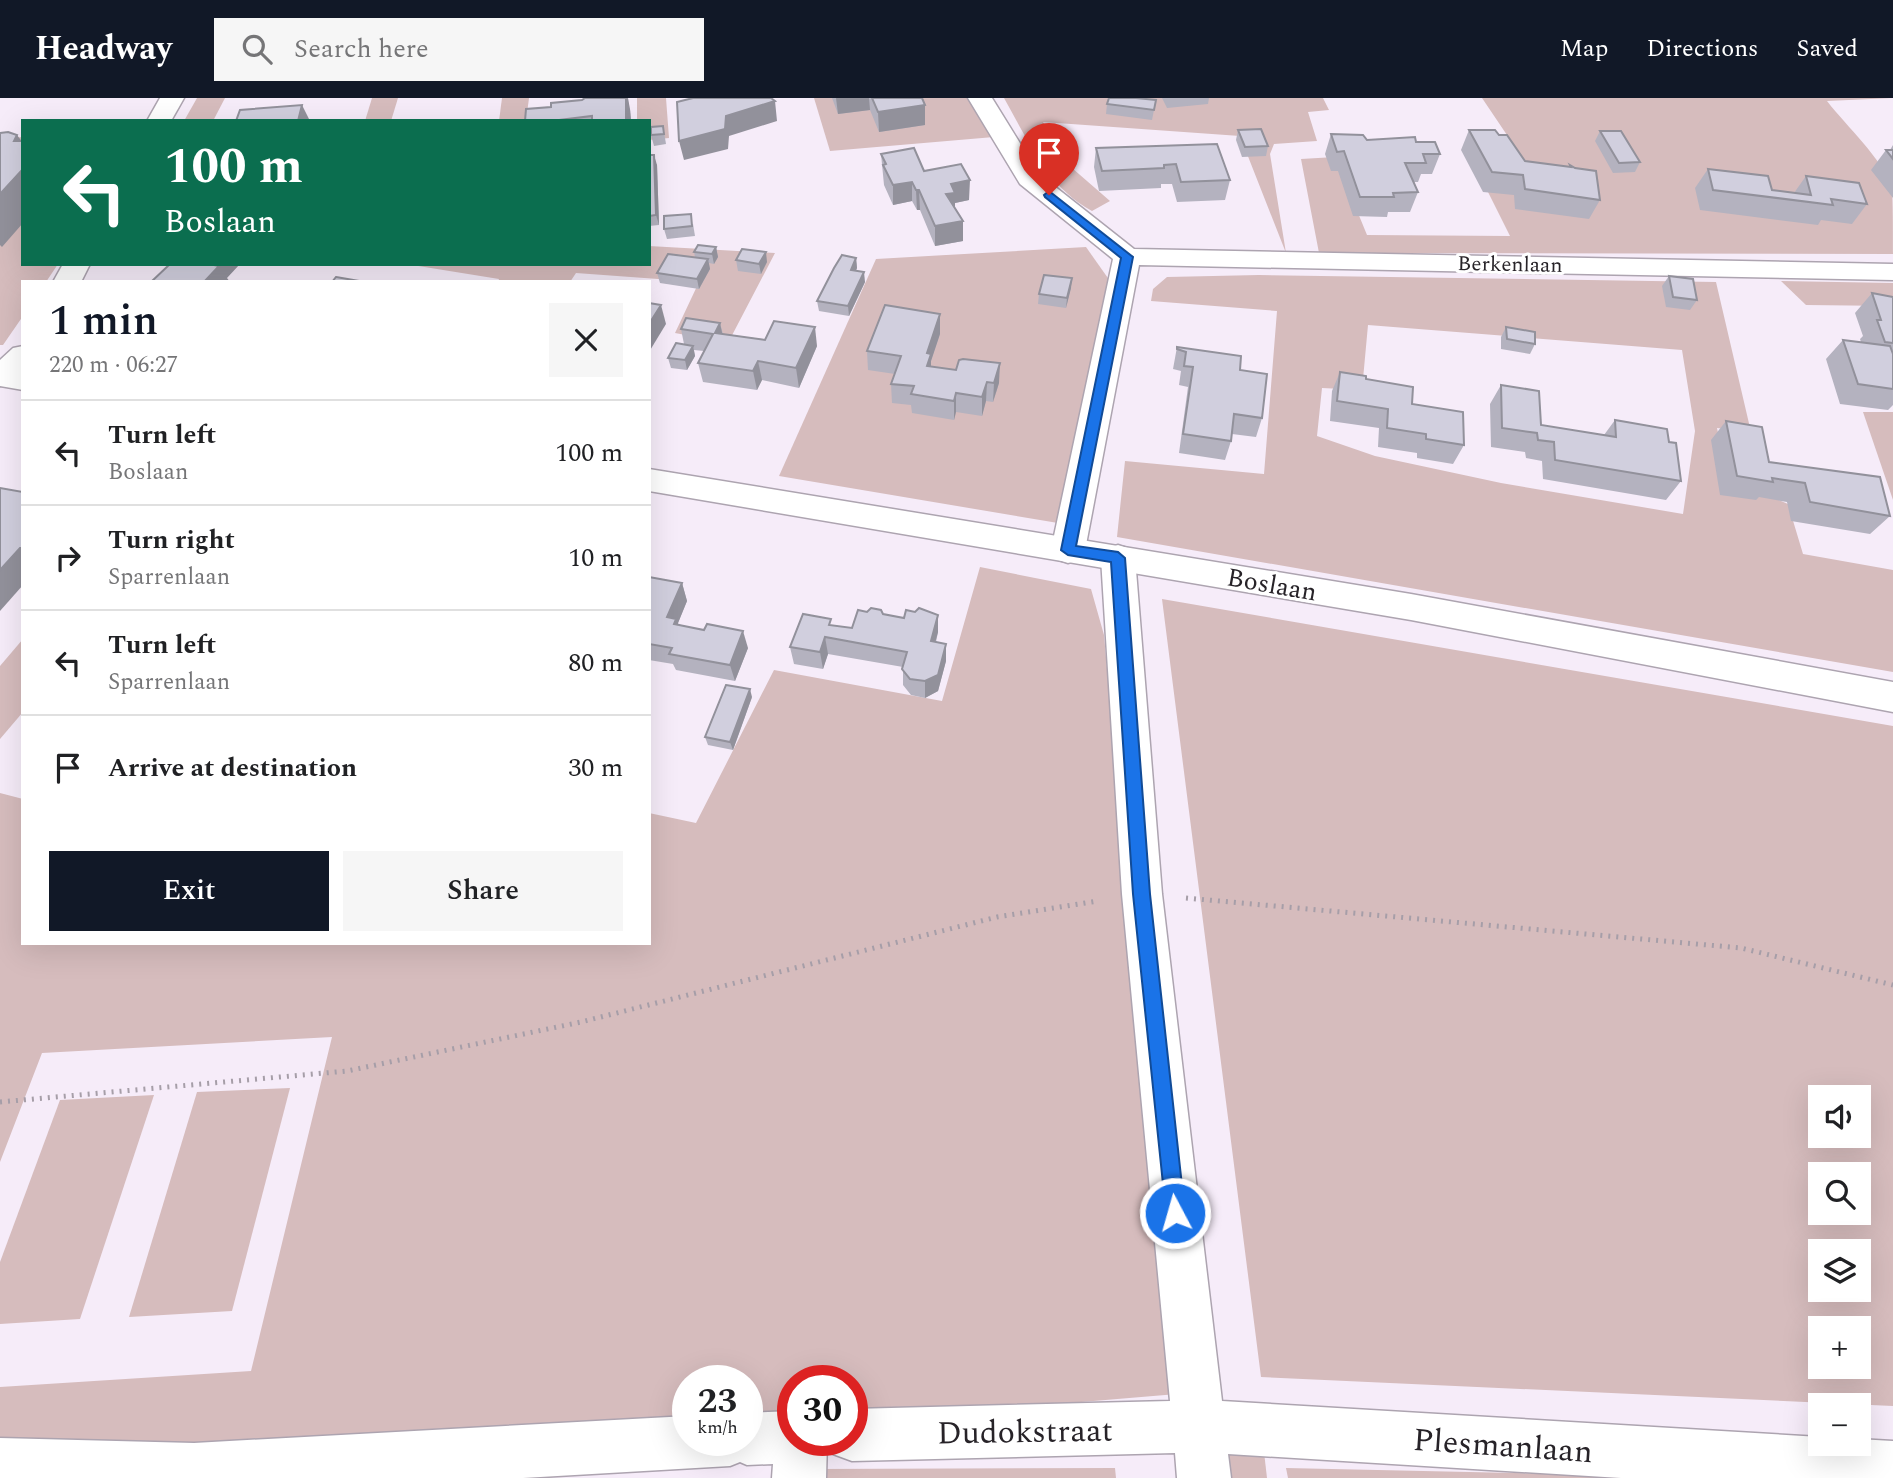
<!DOCTYPE html>
<meta charset="utf-8">
<style>
:root{--surface:#fff;--page:#f6f6f6;--text:#202124;--muted:#757577;--line:#e0e0e0;--accent:#111827}
body{margin:0;font-family:Spectral,serif;background:var(--page);color:var(--text);height:100vh;display:flex;flex-direction:column;font-size:26px;white-space:nowrap}
*{box-sizing:border-box;margin:0}
p{font-size:23px;color:var(--muted)}
.icon{flex:none;width:38px;height:38px;fill:none;stroke:currentColor;stroke-width:2;stroke-linecap:round;stroke-linejoin:round}
.map{position:relative;flex:1;overflow:hidden}
.side{position:absolute;left:21px;top:182px;width:630px;height:665px;display:flex;flex-direction:column;background:var(--surface);border-radius:0px;box-shadow:0 7px 28px #0002}
.side>*{flex:none}
.hud{position:absolute;left:21px;top:21px;width:630px;height:147px;border-radius:0px;box-shadow:0 7px 28px #0002;background:#0b6e4f;color:#fff;overflow:hidden}
.tools{position:absolute;left:1808px;top:987px;display:grid;gap:14px}
.tools a{display:grid;place-items:center;width:63px;height:63px;border-radius:0px;background:var(--surface);box-shadow:0 7px 28px #0002;font-size:35px}
.speed{position:absolute;left:672px;top:1267px;display:flex;gap:14px;font-size:35px;font-weight:700;text-align:center}
.speed>*{display:grid;place-content:center;width:91px;height:91px;border-radius:50%;background:var(--surface);box-shadow:0 7px 28px #0002;line-height:1}
.speed small{font-size:18px;font-weight:400}
.speed .limit{border:10px solid #d22;background:#fff;color:#111}
.pin{position:absolute;display:grid;place-items:center;width:60px;height:60px;color:#fff;margin:-72px -30px;border-radius:50% 50% 50% 0;rotate:-45deg;box-shadow:0 0 7px #0007}
.pin .icon{rotate:45deg}
.me{position:absolute;width:77px;margin:-38px;rotate:354deg;stroke-linejoin:round;filter:drop-shadow(0 0 5px #0008)}
.turn{display:flex;align-items:center;gap:24px;height:147px;padding:0 28px;font-size:32px}
.turn .icon{width:91px;height:91px;stroke-width:2.5}
.turn b{display:block;font-size:49px;line-height:60px}
.round{display:grid;place-items:center;flex:none;width:74px;height:74px;border-radius:0px;background:var(--page)}
.headline{display:flex;align-items:center;justify-content:space-between;height:119px;padding:0 28px}
h1{font-size:42px;font-weight:600;line-height:52px;color:var(--accent)}
.action{display:flex;gap:14px;margin-top:auto;padding:14px 28px}
.action a{flex:1;height:80px;border-radius:0px;background:var(--accent);color:#fff;font-size:28px;font-weight:600;line-height:80px;text-align:center}
.action a+a{background:var(--page);color:var(--text)}
ul{padding:0;list-style:none}
li{display:flex;align-items:center;gap:21px;height:105px;padding:0 28px;border-top:2px solid var(--line)}
li div{flex:1}
li b{display:block;font-size:26px}
li em{font-style:normal}
header{display:flex;align-items:center;gap:42px;box-sizing:border-box;height:98px;padding:0 35px;background:var(--accent);color:#fff}
header strong{font-size:33px}
nav{display:flex;gap:38px;margin-inline-start:auto;font-size:24px}
.search{width:490px;height:63px;background:var(--page);display:flex;align-items:center;gap:18px;box-sizing:border-box;padding:0 24px;border-radius:0px;color:var(--muted);font-size:26px}
.map>svg:first-child{display:block}
.green{fill:#d6bcbd;fill-rule:evenodd}
.lines{fill:none;stroke-linecap:round;stroke-linejoin:round}
.street-casing{stroke:#ada4b0;stroke-width:3}
.secondary-casing{stroke:#ada4b0;stroke-width:3}
.path{stroke:#a69ea8;stroke-width:5;stroke-dasharray:2 6;stroke-linecap:butt}
.street{fill:#fff;fill-rule:evenodd}
.secondary{fill:#fff;fill-rule:evenodd}
.wall{fill:#b4b2bf}
.shaded-wall{fill:#92919b}
.building{fill:#d1cfde;stroke:#92919b;stroke-width:2}
.route{fill:#1a73e8;stroke:#114b97;stroke-width:2}
.labels{text-anchor:middle;stroke-width:6;stroke-linejoin:round;paint-order:stroke}
.far-street-label{font-size:21px;fill:#272328;stroke:#fff}
.street-label{font-size:26px;fill:#272328;stroke:#fff}
.near-street-label{font-size:32px;fill:#272328;stroke:#fff}
</style>
<header>
<strong>Headway</strong>
<div class="search"><svg class="icon" aria-label="search" viewBox="0 0 24 24"><circle cx="10" cy="10" r="6"/><path d="M15 15l6 6"/></svg>Search here</div>
<nav><a>Map</a><a>Directions</a><a>Saved</a></nav>
</header>
<div class="map">
<svg width="1893" height="1380" viewBox="0 0 1893 1380">
<rect width="100%" height="100%" fill="#f6ecf9"/>
<g class="green">
<path d="M197 0H225L213 23H184Z"/>
<path d="M372 0H398L391 23H365Z"/>
<path d="M502 0H529L526 23H499Z"/>
<path d="M637 0H666L669 40 649 42V23H637Z"/>
<path d="M814 0H972L994 39 830 53Z"/>
<path d="M1004 0H1323L1329 12 1308 14 1317 43 1274 46 1270 56 1286 155 1240 38 1043 24 1072 70 1110 103 1092 113C1047 89 1028 42 1004 0Z"/>
<path d="M1482 0H1893L1827 3C1847 29 1882 60 1892 90 1893 106 1893 139 1893 156L1319 155 1301 61 1335 59 1367 137 1510 138 1464 46 1511 43Z"/>
<path d="M23 39V166H58L46 184H23V218L3 247H0V41Z"/>
<path d="M649 148 775 155 728 245 675 235 699 184 576 175 570 184H498L499 181 406 166H649Z"/>
<path d="M1086 149 1110 183 1058 425 779 378 876 161Z"/>
<path d="M1259 177 1716 184 1751 334 1717 330 1730 390 1765 396 1788 406 1803 456 1893 472V574L1117 439 1125 363 1264 376 1277 213 1151 203 1153 191 1167 179ZM1368 227 1682 252 1695 333 1683 416 1501 385 1375 358 1317 338 1322 290 1362 292Z"/>
<path d="M1781 183 1893 185V208L1806 207Z"/>
<path d="M1863 314H1893V402Z"/>
<path d="M980 469 1091 491 1104 537 1129 818 1177 1296 852 1323V1283H793V1327L747 1331V1283H688V1336L0 1380V1289L251 1273 332 939 42 955 0 1064V695L23 701V845H649V715L696 725 774 572 942 603Z"/>
<path d="M1162 501 1893 628V1308L1261 1279ZM1820 999H1858V1038H1820ZM1820 1076H1858V1115H1820ZM1820 1153H1858V1192H1820ZM1820 1230H1858V1269H1820Z"/>
<path d="M23 541V614L0 641V568Z"/>
<path d="M290 990 232 1213 129 1219 197 994Z"/>
<path d="M154 997 80 1221 0 1226V1164L60 1002Z"/>
<path d="M1227 1353 1264 1354 1267 1380H1231Z"/>
<path d="M1115 1370 1116 1380H813V1371Z"/>
<path d="M1286 1370 1650 1378 1683 1380H1288Z"/>
</g>
<g class="lines">
<g class="street-casing">
<g id="street">
<path d="M160 0H184L171 23H147Z"/>
<path d="M968 0H992L1039 76 1134 151 1893 166V182L1139 167 1085 452 1080 461 1068 465 1056 461 1051 452 1113 161 1020 86Z"/>
<path d="M63 166H90L81 184H53Z"/>
<path d="M23 248V274L10 285 0 288V262L13 250Z"/>
<path d="M1118 447 1130 451 1135 460 1162 796 1222 1303 1820 1339V1346H1858V1341L1893 1343V1380H1621L1228 1356 1231 1380H1177L1175 1355 852 1363 833 1356 828 1342H852V1311L1170 1303 1122 796 1101 460 1106 451Z"/>
<path d="M793 1313V1342H827L826 1380H772L773 1366 747 1367 740 1364 730 1368 523 1380H0V1340L194 1345 688 1318V1342H747V1315Z"/>
</g>
</g>
<g class="secondary-casing">
<g id="secondary">
<path d="M0 268 23 272V292L0 288Z"/>
<path d="M649 371 1411 496 1893 584V614L1411 522 649 393Z"/>
</g>
</g>
<g class="path">
<path d="M1186 800 1741 850 1893 887"/>
<path d="M0 1004 347 973 581 924 997 819 1098 803"/>
</g>
<use href="#street" class="street"/>
<use href="#secondary" class="secondary"/>
</g>
<g class="wall">
<path d="M832 0H922L925 7V27L879 34 870 12 838 16Z"/>
<path d="M1162 0H1209L1208 6 1167 10Z"/>
<path d="M582 2 630 11 631 23H525L551 9Z"/>
<path d="M1156 2 1152 22 1106 16 1107 6Z"/>
<path d="M663 28 666 46 654 48 651 37Z"/>
<path d="M1238 32 1268 48 1266 58 1242 59 1236 42Z"/>
<path d="M1469 32 1499 37 1525 63 1569 69 1570 67 1600 102 1589 121 1515 111 1514 97 1483 94 1461 52Z"/>
<path d="M1600 33 1640 64 1635 74 1613 75 1595 43Z"/>
<path d="M1331 36 1367 42 1416 44 1440 56 1432 76H1421L1418 84H1414L1418 94 1410 114H1388L1387 119 1353 118 1338 73H1331L1325 56Z"/>
<path d="M1217 46 1230 82 1225 102 1177 104 1172 86H1161V90L1099 93 1094 69 1096 50Z"/>
<path d="M1893 47V100L1871 72 1886 52H1890Z"/>
<path d="M881 56 924 73 969 102 955 105V110L963 123V143L935 148 920 112H917L912 103 893 107 884 87Z"/>
<path d="M649 57 657 67 659 127 649 128Z"/>
<path d="M1708 71 1772 92 1794 95 1806 78 1867 106 1852 126 1821 122 1818 127 1700 112 1695 90Z"/>
<path d="M693 126 695 138 667 141 664 131Z"/>
<path d="M716 149 718 159 714 166 709 165 710 171 699 191 660 185 657 175 695 159 694 154Z"/>
<path d="M856 160 857 170 856 173 865 184 849 218 819 213 817 203Z"/>
<path d="M736 162 767 164 761 176 738 173Z"/>
<path d="M1669 178 1697 202 1690 212 1666 209 1662 188Z"/>
<path d="M1071 190 1066 210 1038 206 1039 196Z"/>
<path d="M1872 195 1893 199V307L1888 312 1840 306 1826 261 1843 242 1861 244 1860 241 1863 238 1855 215Z"/>
<path d="M940 216V236L931 263V269L999 285 993 304 986 303 982 318 956 314 954 322 912 315 911 307 892 305 891 286 895 276 868 272 867 253Z"/>
<path d="M720 225 723 236 817 248 799 290 762 282 757 292 703 284 698 265 704 253 694 252 695 258 687 272 671 270 668 260 684 246 681 231Z"/>
<path d="M1506 229 1535 246 1530 256 1501 251V239Z"/>
<path d="M1177 249 1240 272 1262 320 1256 339 1232 336 1231 343 1225 362 1179 355 1188 289 1179 287 1181 273 1173 271Z"/>
<path d="M1340 274 1366 281 1412 306 1464 347 1453 366 1417 360V355L1378 349 1379 330 1330 323 1332 293Z"/>
<path d="M1501 287 1541 327 1604 337 1615 322 1669 344 1681 383 1666 402 1543 381 1542 363 1526 360 1525 354 1491 349 1490 306Z"/>
<path d="M1726 323 1769 364 1890 418 1870 436 1791 423 1787 404 1759 399 1756 402 1720 397 1711 342Z"/>
<path d="M649 479 682 485 687 503 678 525V526L748 550 735 583 676 572 673 566 649 562Z"/>
<path d="M883 516 938 534 936 544 946 546V563L938 593 925 600 911 597 903 587V569L828 556 823 571 794 566 790 549 832 527 852 530Z"/>
<path d="M752 599 733 652 708 647 705 639Z"/>
</g>
<g class="shaded-wall">
<path d="M626 0H628L630 11 631 23H626Z"/>
<path d="M836 0H869L870 12 838 16Z"/>
<path d="M775 3 777 23 729 38 728 51 684 62 679 43 726 18Z"/>
<path d="M302 7 310 23H298Z"/>
<path d="M925 7V27L879 34 878 14Z"/>
<path d="M17 37 23 45 14 43Z"/>
<path d="M654 57 657 67 659 127 656 117Z"/>
<path d="M23 71V125L2 149 0 147V96Z"/>
<path d="M970 82 969 102 955 105V114L946 96 951 86Z"/>
<path d="M912 84V103L893 107V87Z"/>
<path d="M916 92H919L920 112H917Z"/>
<path d="M963 123V143L935 148V128Z"/>
<path d="M716 149 718 159 714 166 712 156Z"/>
<path d="M766 154 767 164 761 176 759 166Z"/>
<path d="M856 160 857 170 851 182V172Z"/>
<path d="M708 161 710 171 699 191 697 181Z"/>
<path d="M209 166H240L227 180 230 184H204Z"/>
<path d="M864 174 865 184 849 218 848 208Z"/>
<path d="M1072 180 1071 190 1066 210 1067 200Z"/>
<path d="M661 207 666 226 649 254V226Z"/>
<path d="M940 216V236L931 263V275L927 287V255Z"/>
<path d="M720 225 724 244 715 235Z"/>
<path d="M815 229 817 248 799 290 796 270Z"/>
<path d="M693 248 695 258 687 272 685 262Z"/>
<path d="M758 263 762 282 757 292 753 273Z"/>
<path d="M1000 265 999 285 993 304 994 285Z"/>
<path d="M987 284 986 303 982 318V299Z"/>
<path d="M956 295V314L954 322V303Z"/>
<path d="M20 450 23 453V487L0 513V472Z"/>
<path d="M682 485 687 503 678 525 682 538 667 519Z"/>
<path d="M938 517V534L931 560V543Z"/>
<path d="M743 533 748 550 735 583 730 567Z"/>
<path d="M825 539 828 556 823 571 820 554Z"/>
<path d="M946 546V563L938 593 925 600V583Z"/>
<path d="M750 591 752 599 733 652 730 644Z"/>
</g>
<g class="building">
<path d="M585 0H626V23H592V18L551 23H525L526 11 551 9V5L582 2Z"/>
<path d="M693 0H771L775 3 726 18 725 31 679 43 677 4Z"/>
<path d="M872 0H922L925 7 878 14Z"/>
<path d="M1109 0H1136L1156 2 1154 12 1107 6Z"/>
<path d="M302 7 298 23H236L240 12Z"/>
<path d="M663 28 664 36 651 37V29Z"/>
<path d="M1261 31 1268 48 1245 49 1238 32Z"/>
<path d="M1469 32H1495L1499 37H1507L1525 63 1571 69 1570 67 1575 70 1596 73 1600 102 1525 91 1523 77 1492 74Z"/>
<path d="M1600 33H1621L1640 64 1619 65Z"/>
<path d="M8 34 17 37 14 43H23V71L0 96V35Z"/>
<path d="M1331 36 1363 37 1367 42 1415 39 1416 44H1435L1440 56H1423L1426 65H1405L1418 94 1393 95 1394 99H1360L1344 53 1337 54Z"/>
<path d="M1217 46 1230 82 1181 84 1176 66 1164 67V70L1102 73 1096 50Z"/>
<path d="M914 50 924 73 961 66 970 82 951 86 955 95 946 96 963 123 935 128 919 92H916L912 84 893 87 883 67 886 66 881 56Z"/>
<path d="M1886 52H1893V61Z"/>
<path d="M649 57H654L656 117 649 118Z"/>
<path d="M1708 71 1768 78 1772 92 1811 97 1806 78 1859 85 1867 106 1831 101 1833 107 1713 92Z"/>
<path d="M691 116 692 128 664 131V118Z"/>
<path d="M698 147 716 149 712 156 694 154Z"/>
<path d="M742 151 766 154 759 166 736 162Z"/>
<path d="M668 156 708 161 697 181 657 175Z"/>
<path d="M842 157 856 160 851 172 864 174 848 208 817 203 834 170Z"/>
<path d="M170 166H209L219 168 204 184H151Z"/>
<path d="M1044 177 1072 180 1067 200 1039 196Z"/>
<path d="M1669 178 1693 181 1697 202 1673 199Z"/>
<path d="M336 179 365 184H332Z"/>
<path d="M1872 195 1893 199V245L1885 244 1877 222H1881Z"/>
<path d="M649 205 661 207 649 226Z"/>
<path d="M885 207 940 216 927 255 931 256 927 268 956 272 959 262 963 261 1000 265 994 285 987 284 982 299 956 295 954 303 911 296 914 288 891 286 901 258 867 253Z"/>
<path d="M686 220 720 225 715 235 765 242 774 223 815 229 796 270 758 263 753 273 698 265 713 236 681 231Z"/>
<path d="M1506 229 1535 234V246L1507 241Z"/>
<path d="M1843 242 1890 248 1893 256V291L1858 286Z"/>
<path d="M676 245 693 248 685 262 668 260Z"/>
<path d="M1177 249 1241 258 1240 272 1267 276 1262 320 1234 316 1231 343 1183 336 1193 269 1184 268 1186 254 1177 251Z"/>
<path d="M1340 274 1366 278V281L1413 289 1412 306 1463 314 1464 347 1426 341V336L1387 330 1388 311 1337 303Z"/>
<path d="M1501 287 1539 293 1541 327 1616 339 1615 322 1667 331 1669 344 1676 345 1681 383 1555 362 1554 344 1538 342 1537 335 1502 330Z"/>
<path d="M1726 323 1762 329 1769 364 1880 379 1890 418 1810 404 1805 385 1772 380 1773 384 1737 378Z"/>
<path d="M0 390 23 394V450H20L0 472Z"/>
<path d="M649 479 682 485 667 519 676 521 674 526 704 532 707 526 743 533 730 567 669 556 672 550 649 546Z"/>
<path d="M871 510 881 512 883 516 904 520 906 512 915 514 919 510 938 517 931 543 946 546 938 577 925 583 910 581 902 571 907 554 825 539 820 554 790 549 803 516 831 521 829 527 852 530 858 512 867 514Z"/>
<path d="M726 587 750 591 730 644 705 639Z"/>
</g>
<path class="route" d="M1049 93 1133 159 1076 448 1118 454 1125 460 1150 796 1185 1115 1182 1122 1175 1125 1169 1122 1166 1115 1133 796 1111 464 1068 457 1061 452 1121 160 1045 99 1044 97Z"/>
<g class="labels">
<g class="far-street-label">
<text transform="translate(1510 166) rotate(1)" y="7">Berkenlaan</text>
</g>
<g class="street-label">
<text transform="translate(1272 486) rotate(10)" y="9">Boslaan</text>
</g>
<g class="near-street-label">
<text transform="translate(1025 1333) rotate(-1)" y="11">Dudokstraat</text>
<text transform="translate(1503 1347) rotate(4)" y="11">Plesmanlaan</text>
</g>
</g>
</svg>
<div class="tools">
<a><svg class="icon" aria-label="sound" viewBox="0 0 24 24"><path d="M4 9h4l5-4v14l-5-4H4zM17 9q2 3 0 6"/></svg></a>
<a><svg class="icon" aria-label="search" viewBox="0 0 24 24"><circle cx="10" cy="10" r="6"/><path d="M15 15l6 6"/></svg></a>
<a><svg class="icon" aria-label="layers" viewBox="0 0 24 24"><path d="M12 4l9 5-9 5-9-5zM3 14l9 5 9-5"/></svg></a>
<a>+</a>
<a>−</a>
</div>
<div class="speed"><div>23<small>km/h</small></div><div class="limit">30</div></div>
<div class="pin" style="left:1049px;top:97px;background:#d93025"><svg class="icon" aria-label="arrive" viewBox="0 0 24 24"><path d="M6 21V4h12l-3 4 3 4H6"/></svg></div>
<svg class="me" style="left:1175px;top:1115px" viewBox="-20 -20 40 40"><circle r="17" fill="#1a73e8" stroke="#fff" stroke-width="3"/><path d="M0-11L8 9 0 5-8 9z" fill="#fff"/></svg>
<div class="hud">
<div class="turn"><svg class="icon" aria-label="left" viewBox="0 0 24 24"><path d="M17 20v-9H6M10 6l-5 5 5 5"/></svg><div><b>100 m</b>Boslaan</div></div>
</div>
<section class="side">
<div class="headline"><div><h1>1 min</h1><p>220 m · 06:27</p></div><a class="round"><svg class="icon" aria-label="close" viewBox="0 0 24 24"><path d="M6 6l12 12M18 6L6 18"/></svg></a></div>
<ul>
<li><svg class="icon" aria-label="left" viewBox="0 0 24 24"><path d="M17 20v-9H6M10 6l-5 5 5 5"/></svg><div><b>Turn left</b><p>Boslaan</p></div><em>100 m</em></li>
<li><svg class="icon" aria-label="right" viewBox="0 0 24 24"><path d="M7 20v-9h11M14 6l5 5-5 5"/></svg><div><b>Turn right</b><p>Sparrenlaan</p></div><em>10 m</em></li>
<li><svg class="icon" aria-label="left" viewBox="0 0 24 24"><path d="M17 20v-9H6M10 6l-5 5 5 5"/></svg><div><b>Turn left</b><p>Sparrenlaan</p></div><em>80 m</em></li>
<li><svg class="icon" aria-label="arrive" viewBox="0 0 24 24"><path d="M6 21V4h12l-3 4 3 4H6"/></svg><div><b>Arrive at destination</b></div><em>30 m</em></li>
</ul>
<div class="action"><a>Exit</a><a>Share</a></div>
</section>
</div>
